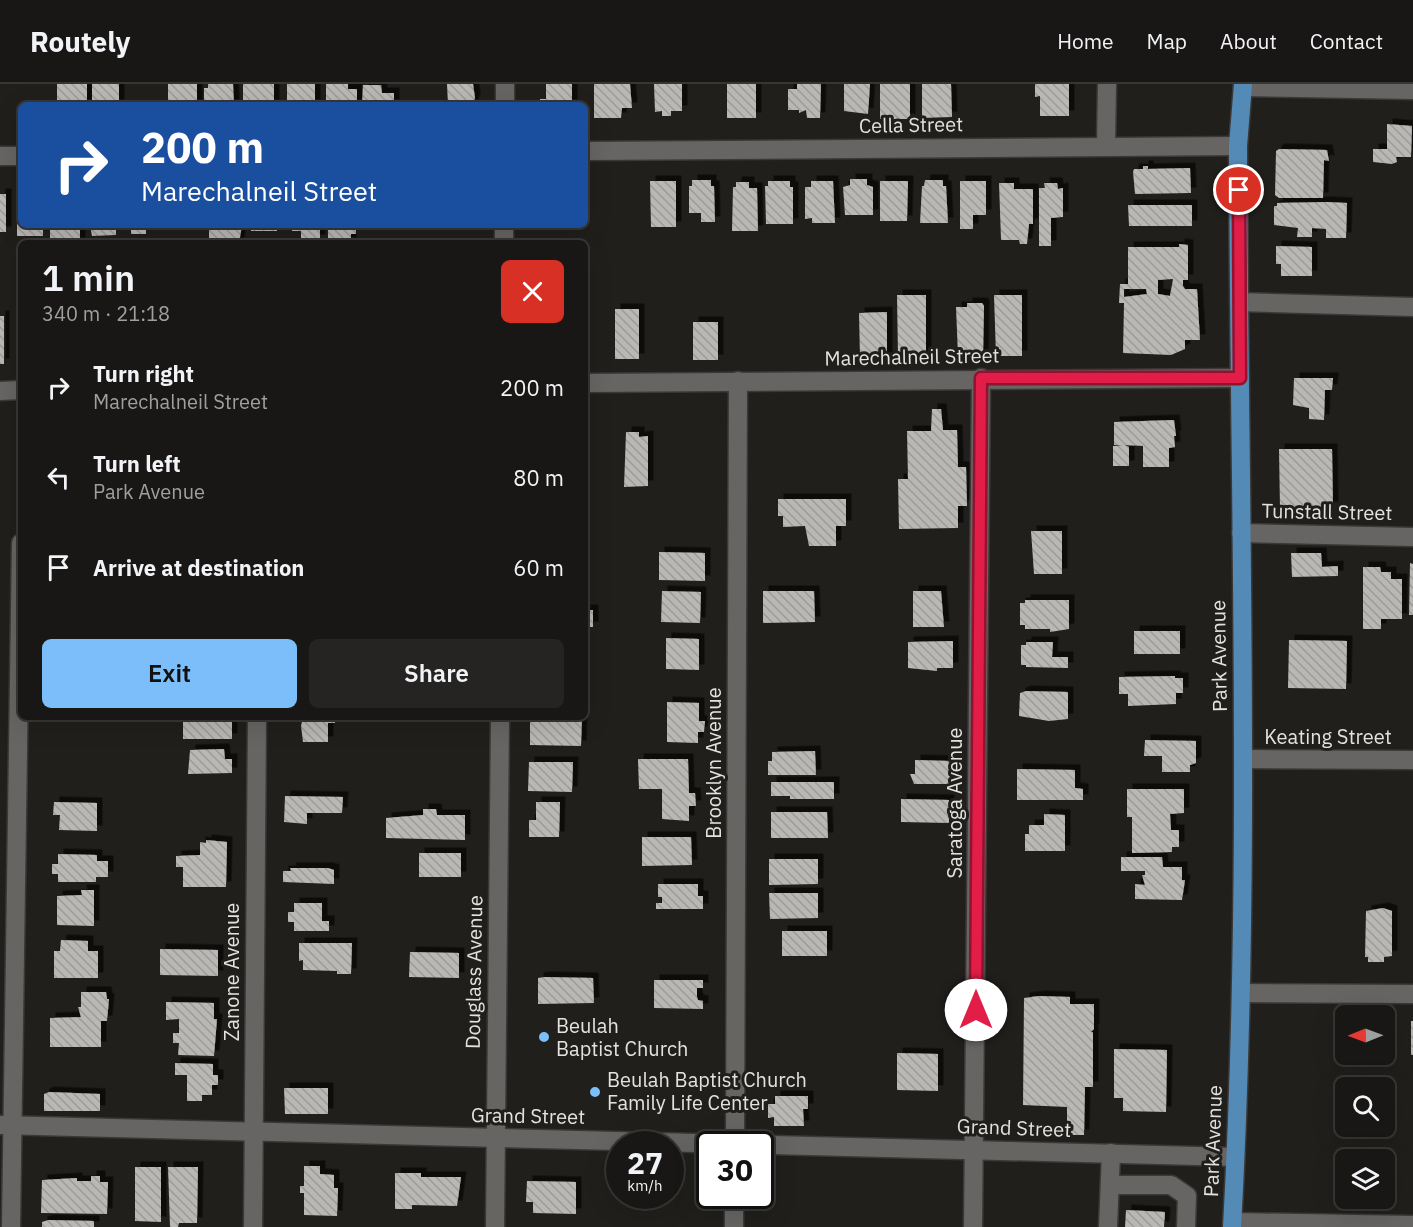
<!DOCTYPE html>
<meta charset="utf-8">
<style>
:root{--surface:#181715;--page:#252422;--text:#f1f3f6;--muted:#9f9fa0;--line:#363634;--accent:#7cbef9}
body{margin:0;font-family:"IBM Plex Sans",sans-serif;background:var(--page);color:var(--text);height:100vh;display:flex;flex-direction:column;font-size:22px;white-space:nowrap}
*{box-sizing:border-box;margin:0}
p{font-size:20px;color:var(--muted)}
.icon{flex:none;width:33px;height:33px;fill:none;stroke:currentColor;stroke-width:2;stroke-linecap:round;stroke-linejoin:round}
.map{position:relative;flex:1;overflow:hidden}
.side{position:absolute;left:18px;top:156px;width:570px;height:480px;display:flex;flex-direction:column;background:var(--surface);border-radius:9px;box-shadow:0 6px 24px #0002,0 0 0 2px var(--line)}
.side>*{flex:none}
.banner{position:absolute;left:18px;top:18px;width:570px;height:126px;border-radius:9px;box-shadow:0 6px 24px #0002,0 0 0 2px var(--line);background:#1a4fa0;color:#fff;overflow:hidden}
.needle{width:39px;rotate:269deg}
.tools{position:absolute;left:1335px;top:921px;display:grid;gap:12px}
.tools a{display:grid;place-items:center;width:60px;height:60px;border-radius:9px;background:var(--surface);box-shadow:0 6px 24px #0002,0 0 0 2px var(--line);font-size:30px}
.speed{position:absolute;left:606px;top:1047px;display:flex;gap:12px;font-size:30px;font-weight:700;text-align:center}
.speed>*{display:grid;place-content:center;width:78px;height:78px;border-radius:50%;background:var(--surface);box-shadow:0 6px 24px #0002,0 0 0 2px var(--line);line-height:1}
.speed small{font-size:15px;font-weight:400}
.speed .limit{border:3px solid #111;border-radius:9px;background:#fff;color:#111}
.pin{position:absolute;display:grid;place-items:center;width:51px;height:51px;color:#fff;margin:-26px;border:3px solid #fff;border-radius:50%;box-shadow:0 2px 6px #0007}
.me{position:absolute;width:66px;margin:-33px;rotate:0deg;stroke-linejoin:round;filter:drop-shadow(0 0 4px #0008)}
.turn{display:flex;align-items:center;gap:21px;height:126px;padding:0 24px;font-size:27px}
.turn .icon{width:78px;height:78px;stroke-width:2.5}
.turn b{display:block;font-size:42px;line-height:51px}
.round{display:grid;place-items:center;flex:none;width:63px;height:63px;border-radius:9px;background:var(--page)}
.overview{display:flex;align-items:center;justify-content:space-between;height:102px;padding:0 24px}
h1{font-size:36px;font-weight:600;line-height:45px}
.action{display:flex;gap:12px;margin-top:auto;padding:12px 24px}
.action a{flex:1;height:69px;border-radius:9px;background:var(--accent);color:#111;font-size:24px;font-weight:600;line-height:69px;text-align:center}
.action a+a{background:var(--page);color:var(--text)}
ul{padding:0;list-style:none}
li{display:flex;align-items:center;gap:18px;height:90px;padding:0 24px}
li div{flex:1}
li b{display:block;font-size:22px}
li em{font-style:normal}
header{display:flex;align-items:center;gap:36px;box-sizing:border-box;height:84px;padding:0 30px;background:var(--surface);border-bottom:2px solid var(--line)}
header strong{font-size:28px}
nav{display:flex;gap:33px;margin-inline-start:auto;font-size:21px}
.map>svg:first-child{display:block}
.building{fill:url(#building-back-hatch);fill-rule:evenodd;filter:url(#shadow)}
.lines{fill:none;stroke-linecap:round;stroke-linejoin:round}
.minor-casing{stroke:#3a3937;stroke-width:21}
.major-casing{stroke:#3a3937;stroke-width:21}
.minor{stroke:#676563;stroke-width:18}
.major{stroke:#548ab6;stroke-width:18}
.route-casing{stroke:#92132f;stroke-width:15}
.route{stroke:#e11d48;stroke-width:10}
.poi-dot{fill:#7cbef9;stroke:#201f1c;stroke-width:2}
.labels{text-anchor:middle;stroke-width:6;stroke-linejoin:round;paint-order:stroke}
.street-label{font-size:20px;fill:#e3e2e1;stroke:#201f1c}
.poi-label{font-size:20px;fill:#e3e2e1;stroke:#201f1c;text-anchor:start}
</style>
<header>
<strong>Routely</strong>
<nav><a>Home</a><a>Map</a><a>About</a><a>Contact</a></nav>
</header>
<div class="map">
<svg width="1413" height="1143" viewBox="0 0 1413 1143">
<defs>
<pattern id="building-back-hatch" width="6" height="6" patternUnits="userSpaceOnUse" patternTransform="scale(1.5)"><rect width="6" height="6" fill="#bab8b5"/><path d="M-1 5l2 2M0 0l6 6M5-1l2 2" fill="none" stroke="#9c9b99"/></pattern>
<filter id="shadow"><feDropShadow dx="5.5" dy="-5.5" stdDeviation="0" flood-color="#0009"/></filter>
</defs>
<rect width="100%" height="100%" fill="#201f1c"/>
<g class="building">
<rect x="57" y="0" width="30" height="21"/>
<rect x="92" y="0" width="27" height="21"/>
<rect x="168" y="0" width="29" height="21"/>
<path d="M208 0H233L234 21H204V4H208Z"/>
<rect x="243" y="0" width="31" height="21"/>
<rect x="287" y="0" width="28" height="21"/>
<path d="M326 0H348V5H357V21H326Z"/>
<path d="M447 0H473L475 14 473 21H448Z"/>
<path d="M546 0H572V21H540V15H546Z"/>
<path d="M594 0H630L632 24H622L621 34H594Z"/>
<path d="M654 0H682V27H671V32H662V27L655 28Z"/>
<rect x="727" y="0" width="29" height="34"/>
<path d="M797 0H821L820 34H807L806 26 799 29V26H788V5H797Z"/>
<path d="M844 0H870L868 30 844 27Z"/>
<rect x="880" y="0" width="30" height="35"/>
<path d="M922 0H951L952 33 922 34Z"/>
<path d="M1035 0H1069V32H1040V12L1035 13Z"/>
<path d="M363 1H381L382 9H394V21H362Z"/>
<path d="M1387 40 1412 42 1411 73H1396L1397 78 1392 80 1373 78V65H1387Z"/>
<path d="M1279 65 1327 66 1329 77 1324 76 1323 114H1279L1275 111 1276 67Z"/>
<path d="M1143 82H1148V85L1190 84 1191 109 1135 110 1133 88 1134 85H1143Z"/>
<path d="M850 95H867V101L873 103V131H845L843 103 850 101Z"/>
<path d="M692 96H711V102H714L715 138H701V129H689V102H692Z"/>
<path d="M925 96H943V102H946L948 139H920L922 102H924Z"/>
<path d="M650 97H676V143H651Z"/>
<path d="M768 97H790V103H793V140H766L765 102H768Z"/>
<path d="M811 97H833L835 139H812V134L805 135V103H811Z"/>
<path d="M880 97H908L907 137H880Z"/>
<path d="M960 97H986V131H973V145H960Z"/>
<path d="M736 98H749V104H757L758 147H732L733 103H736Z"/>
<path d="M999 99H1014V105H1033V140H1029L1027 160H1020L1019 156H1001Z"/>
<path d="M1044 99H1057L1058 105 1063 104V133L1051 134V162H1039V104H1045Z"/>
<path d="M17 101H21V141H43V152H17Z"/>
<rect x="0" y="110" width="6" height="38"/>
<path d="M1327 118 1347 119 1346 154H1326V145L1312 144V153H1297L1298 144 1274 141V122H1277V119Z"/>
<path d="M1128 121H1192V142H1129Z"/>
<rect x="50" y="141" width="30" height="18"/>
<path d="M90 141H116V151L92 152Z"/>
<rect x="131" y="141" width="15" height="9"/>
<path d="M209 141H242L239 159H209Z"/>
<rect x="251" y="141" width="26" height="6"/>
<path d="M292 141H320V156L301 157V147H292Z"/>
<path d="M328 141H356V150H351V159H328Z"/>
<path d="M1179 160 1188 161V196H1183V202L1185 205H1197L1200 256H1185V265L1171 271 1123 269 1124 219H1119L1120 200H1128V163H1179ZM1173 195 1170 212 1158 210V196ZM1124 205H1146L1147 210 1124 213Z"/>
<path d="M1276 162 1312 163V192H1281V180H1276Z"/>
<path d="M897 211H926V273H898Z"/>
<path d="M994 211H1022V272H996Z"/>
<path d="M967 219H982L984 222 983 272H958L956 223H967Z"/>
<path d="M17 223H21V280H19L16 260Z"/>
<rect x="615" y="225" width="24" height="50"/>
<path d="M887 228V274H860L859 229Z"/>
<rect x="0" y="232" width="4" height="48"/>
<rect x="693" y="238" width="25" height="38"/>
<path d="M1294 294H1333L1332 306H1325L1324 336 1309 335V324L1293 321Z"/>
<path d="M932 325H941L943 346H957L958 383H966L967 422H958V444L899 445 898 395H908L907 347H931Z"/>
<path d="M1174 336 1176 352H1174L1175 363 1169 364V383H1143V362L1125 361 1129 363V382H1113V362H1123L1114 361V338Z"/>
<path d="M626 348H639V353L648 352V402L624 403Z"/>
<path d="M1279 365H1332L1333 423 1280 425Z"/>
<path d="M778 415H846V442H836V462H809L805 442 783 443V432H778Z"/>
<path d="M1031 447H1062V490H1034Z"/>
<path d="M659 468 705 469V497L659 496Z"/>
<path d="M1291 469H1321L1322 483 1338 482V492L1292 493Z"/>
<path d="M1410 479 1413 480V531H1409Z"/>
<path d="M1363 483H1380L1381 488H1391V495H1402V535H1381V545H1363Z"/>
<path d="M662 507 701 508 700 539 661 538Z"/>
<path d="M763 507H814L815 538 763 539Z"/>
<path d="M913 507H941L944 543H913Z"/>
<path d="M1025 516H1069V545L1050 548V545H1025V541H1020V519H1025Z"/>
<rect x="585" y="526" width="8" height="17"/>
<rect x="1134" y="547" width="46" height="23"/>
<path d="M666 554 699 555V586L666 585Z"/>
<path d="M1289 556 1347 557 1346 605 1288 604Z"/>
<path d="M953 557V584H937V587L908 584V558Z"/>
<path d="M1026 558H1053L1052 573H1068V584L1026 583V581H1021V561H1026Z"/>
<path d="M1175 592V594H1183V609H1176V620L1128 622V610H1119V593Z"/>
<path d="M1026 607 1068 608V635L1049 637 1019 632 1020 609Z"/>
<path d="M667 618 699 619V637H705L704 648H698V659L667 658Z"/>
<rect x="183" y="633" width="49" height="22"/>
<path d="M303 633H335V639H328V658H303L301 642Z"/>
<path d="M530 633H582L581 662 530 661Z"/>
<path d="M1145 656 1196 657V679L1190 681V688H1162V672H1144Z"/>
<path d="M224 665 225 675H232V689L188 690 190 666Z"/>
<path d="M815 667 816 691H768V677H772V668Z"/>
<path d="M638 675H688L689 709H695L696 722H689V737L662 735V705H639Z"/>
<path d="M915 676 950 677V700H914L910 690H915Z"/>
<path d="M529 678H573L572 708 528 707Z"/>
<path d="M1017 685 1075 686V704L1083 705V716H1017Z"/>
<path d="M771 698H834V715H790V712H771Z"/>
<path d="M1127 705H1184V729L1170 730 1171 746H1179V763H1172V768L1132 769V733H1127Z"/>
<path d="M285 712 343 713 342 729H307V740L284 738Z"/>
<path d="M901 715 949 716V739L901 738Z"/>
<path d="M54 718 97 719V747L59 746 60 731H53Z"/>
<path d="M536 718H560L559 753H529V736H536Z"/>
<path d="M423 725H436L437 731H465V756L386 754V734L423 731Z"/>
<path d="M771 728H827L828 754H771Z"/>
<path d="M1044 730 1065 731V767H1025V750H1029V741H1044Z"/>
<path d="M642 753H691L692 781 642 782Z"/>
<path d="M206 756 227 758 226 803H183V783H176V772L200 771V758L206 759Z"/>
<rect x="419" y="769" width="42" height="24"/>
<path d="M58 770 97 771V777H108V793H96V798H58V790H52V780H58Z"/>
<path d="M1121 773H1162L1163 783H1182V796H1185L1182 816 1135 815V800L1145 801 1142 791H1145V787H1121Z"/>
<path d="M769 775H818V800L769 801Z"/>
<path d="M290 784H328L334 786V800L283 798V787H291Z"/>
<path d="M658 800H698V812H703V825H656V819H662V813H658Z"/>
<path d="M81 806H94V842L57 841V812L82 811Z"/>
<path d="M769 809H818V834L770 835Z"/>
<path d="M294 819H322V837H329V847H294V838H288V828H294Z"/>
<path d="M1383 824 1392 827V872L1384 873V878H1368V873H1365L1366 827Z"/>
<rect x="782" y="847" width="45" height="25"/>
<path d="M61 856 88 857V867H98V894H54V867H60Z"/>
<path d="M299 859H352L351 890H337V887L303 886V876L299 877Z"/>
<path d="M160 865 218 866V892L160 891Z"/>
<path d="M410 868 459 869V894L409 893Z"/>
<path d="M544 893 593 894 594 919 538 920V894Z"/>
<path d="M654 896H703V904H697V913L698 916 703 917V925L654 924Z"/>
<path d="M81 908H106L107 915H109L107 937H101V963H50V934L81 933 78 923H81Z"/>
<path d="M1039 912 1070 913V920H1094V945L1091 948H1093V1003H1085L1084 1051H1067V1023L1023 1021 1024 914Z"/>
<path d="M166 918 214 919V935H217L214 972 178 971 179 959H173V949H179V935L166 936Z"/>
<rect x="1411" y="937" width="2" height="34"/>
<path d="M1114 965 1167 966 1166 1028 1123 1027V1014H1114Z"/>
<path d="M897 969 938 970V1007L897 1006Z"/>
<path d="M175 979 213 980V991H218V1001H212V1011H202V1017H187V991H175Z"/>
<path d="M284 1004H328V1030H285Z"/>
<path d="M49 1008 100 1010V1027H44V1010Z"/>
<path d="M775 1012H808V1025H803L804 1042H774V1033L768 1034V1020H775Z"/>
<path d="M304 1082H320V1090L334 1091V1104H338L337 1132 304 1131V1109H300V1102H304Z"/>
<path d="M135 1083H161V1138L135 1137Z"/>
<path d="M168 1083H198L197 1139H179L178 1143H170Z"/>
<path d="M395 1089H421V1093H461L457 1122 412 1121V1125H395Z"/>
<path d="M91 1092H100V1098H108L107 1130 41 1129 42 1096 77 1094V1097H91Z"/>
<path d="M527 1097 576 1098V1130L533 1129V1118H526Z"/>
<path d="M1126 1126 1165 1128 1164 1143H1125Z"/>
<path d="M48 1136 94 1137V1143H42V1138Z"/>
</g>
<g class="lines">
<g class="minor-casing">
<g id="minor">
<path d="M1243 3 1413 6"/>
<path d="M505 21V0"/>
<path d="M1106 61 1107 0"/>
<path d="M585 67 1238 62"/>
<path d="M0 72H21"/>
<path d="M504 159V141"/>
<path d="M1239 218 1413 223"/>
<path d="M585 299 1240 294"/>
<path d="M0 307 21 306"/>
<path d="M1241 449 1413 453"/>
<path d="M1243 675 1413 676"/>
<path d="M1241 909 1413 910"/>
<path d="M0 1041 1235 1073"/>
<path d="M735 1060 738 297"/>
<path d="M1110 1101H1171L1187 1112 1186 1143"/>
<path d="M1233 1138 1413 1141"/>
<path d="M11 1143 21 459"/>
<path d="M253 1143 257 633"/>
<path d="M495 1143 500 633"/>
<path d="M734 1143V1112"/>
<path d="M973 1143 981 294"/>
<path d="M1108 1143 1111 1069"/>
</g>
</g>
<g class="major-casing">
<path id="major" d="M1232 1143C1252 783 1239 422 1238 62L1243 0"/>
</g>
<use href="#minor" class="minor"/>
<use href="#major" class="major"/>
</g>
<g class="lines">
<g class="route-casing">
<path id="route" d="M976 926 981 294H1240L1239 106"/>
</g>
<use href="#route" class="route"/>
</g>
<g class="poi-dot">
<circle cx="544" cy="953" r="6"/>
<circle cx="595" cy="1008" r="6"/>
</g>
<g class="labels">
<g class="street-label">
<text transform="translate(911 41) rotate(-1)" y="7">Cella Street</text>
<text transform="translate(912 273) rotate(-1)" y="7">Marechalneil Street</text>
<text transform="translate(1327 428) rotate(1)" y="7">Tunstall Street</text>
<text transform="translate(1219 572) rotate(-91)" y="7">Park Avenue</text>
<text x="1328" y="660">Keating Street</text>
<text transform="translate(714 679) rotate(-90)" y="7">Brooklyn Avenue</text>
<text transform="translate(955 719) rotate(-90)" y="7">Saratoga Avenue</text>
<text transform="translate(232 888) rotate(-90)" y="7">Zanone Avenue</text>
<text transform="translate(474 888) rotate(-89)" y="7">Douglass Avenue</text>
<text transform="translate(528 1032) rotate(1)" y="7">Grand Street</text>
<text transform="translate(1014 1044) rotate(2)" y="7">Grand Street</text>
<text transform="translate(1213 1057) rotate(-88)" y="7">Park Avenue</text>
</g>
<g class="poi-label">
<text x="556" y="949">Beulah<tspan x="556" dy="23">Baptist Church</tspan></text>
<text x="607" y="1003">Beulah Baptist Church<tspan x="607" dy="23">Family Life Center</tspan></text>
</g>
</g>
</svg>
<div class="tools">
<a><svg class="needle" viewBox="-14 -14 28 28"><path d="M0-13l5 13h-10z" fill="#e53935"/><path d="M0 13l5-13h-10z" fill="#9f9fa0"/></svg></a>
<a><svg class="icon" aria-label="search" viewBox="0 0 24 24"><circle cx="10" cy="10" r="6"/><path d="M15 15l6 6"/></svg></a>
<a><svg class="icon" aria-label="layers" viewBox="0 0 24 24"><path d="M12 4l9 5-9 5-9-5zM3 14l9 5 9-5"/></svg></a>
</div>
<div class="speed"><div>27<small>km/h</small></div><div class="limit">30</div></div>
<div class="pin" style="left:1239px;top:106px;background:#d93025"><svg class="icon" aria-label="arrive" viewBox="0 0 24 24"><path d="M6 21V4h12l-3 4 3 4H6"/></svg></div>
<svg class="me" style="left:976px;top:926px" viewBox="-20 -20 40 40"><circle r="19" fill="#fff"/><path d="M0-13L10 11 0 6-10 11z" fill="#e11d48"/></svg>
<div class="banner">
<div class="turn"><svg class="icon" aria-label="right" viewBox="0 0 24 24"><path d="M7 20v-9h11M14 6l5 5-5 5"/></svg><div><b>200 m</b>Marechalneil Street</div></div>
</div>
<section class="side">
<div class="overview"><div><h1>1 min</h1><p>340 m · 21:18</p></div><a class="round" style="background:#d93025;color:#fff"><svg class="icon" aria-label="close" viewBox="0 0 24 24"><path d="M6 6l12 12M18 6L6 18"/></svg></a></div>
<ul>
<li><svg class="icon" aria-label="right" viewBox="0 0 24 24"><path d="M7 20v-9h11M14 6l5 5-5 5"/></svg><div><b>Turn right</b><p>Marechalneil Street</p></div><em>200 m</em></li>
<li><svg class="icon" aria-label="left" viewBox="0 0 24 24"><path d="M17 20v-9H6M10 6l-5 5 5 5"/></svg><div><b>Turn left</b><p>Park Avenue</p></div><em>80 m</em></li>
<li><svg class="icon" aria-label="arrive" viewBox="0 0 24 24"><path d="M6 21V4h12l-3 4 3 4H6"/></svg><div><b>Arrive at destination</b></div><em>60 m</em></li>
</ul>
<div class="action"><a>Exit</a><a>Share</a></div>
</section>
</div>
